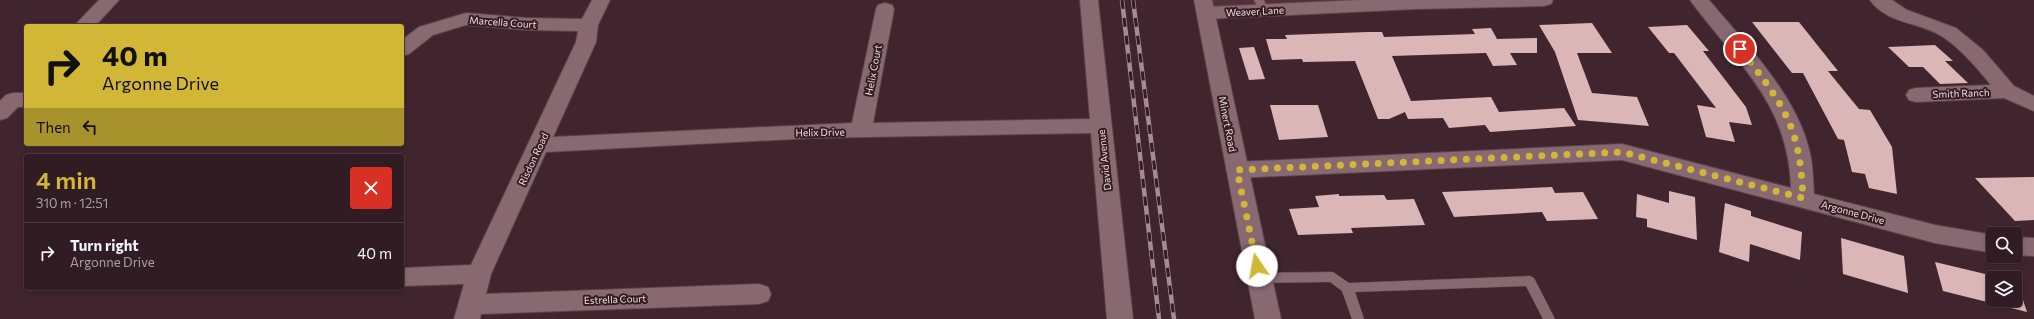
<!DOCTYPE html>
<meta charset="utf-8">
<style>
:root{--surface:#301c22;--page:#38252a;--text:#f1f3f6;--muted:#a8a1a5;--line:#4b3a40;--accent:#d2b736}
body{margin:0;font-family:Commissioner,sans-serif;background:var(--page);color:var(--text);height:100vh;display:flex;flex-direction:column;font-size:15px;white-space:nowrap}
*{box-sizing:border-box;margin:0}
p{font-size:13px;color:var(--muted)}
.icon{flex:none;width:22px;height:22px;fill:none;stroke:currentColor;stroke-width:2;stroke-linecap:round;stroke-linejoin:round}
.map{position:relative;flex:1;overflow:hidden}
.sheet{position:absolute;left:24px;top:154px;width:380px;height:136px;display:flex;flex-direction:column;background:var(--surface);border-radius:4px;box-shadow:0 2px 6px #0003,0 0 0 1px var(--line)}
.sheet>*{flex:none}
.banner{position:absolute;left:24px;top:24px;width:380px;height:122px;border-radius:4px;box-shadow:0 2px 6px #0003,0 0 0 1px var(--line);background:#d2b736;color:#111;overflow:hidden}
.buttons{position:absolute;left:1986px;top:227px;display:grid;gap:8px}
.buttons a{display:grid;place-items:center;width:36px;height:36px;border-radius:4px;background:var(--surface);box-shadow:0 2px 6px #0003,0 0 0 1px var(--line);font-size:20px}
.pin{position:absolute;display:grid;place-items:center;width:34px;height:34px;color:#fff;margin:-17px;border:2px solid #fff;border-radius:50%;box-shadow:0 1px 4px #0007}
.me{position:absolute;width:44px;margin:-22px;rotate:348deg;stroke-linejoin:round;filter:drop-shadow(0 0 3px #0008)}
.turn{display:flex;align-items:center;gap:14px;height:84px;padding:0 12px;font-size:18px}
.turn .icon{width:52px;height:52px;stroke-width:2.5}
.turn b{display:block;font-size:28px;line-height:34px}
.then{display:flex;align-items:center;height:38px;padding:0 12px;background:#0003;gap:8px;font-size:15px}
.round{display:grid;place-items:center;flex:none;width:42px;height:42px;border-radius:4px;background:var(--page)}
.overview{display:flex;align-items:center;justify-content:space-between;height:68px;padding:0 12px}
h1{font-size:24px;font-weight:600;line-height:30px;color:var(--accent)}
ul{padding:0;list-style:none}
li{display:flex;align-items:center;gap:12px;height:60px;padding:0 12px;border-top:1px solid var(--line)}
li div{flex:1}
li b{display:block;font-size:15px}
li em{font-style:normal}
.map>svg:first-child{display:block}
.built{fill:#51303b}
.building{fill:#dab6b6}
.lines{fill:none;stroke-linecap:round;stroke-linejoin:round}
.service-casing{stroke:#5a444b;stroke-width:1}
.minor-casing{stroke:#5a444b;stroke-width:2}
.tertiary-casing{stroke:#5a444b;stroke-width:2}
.service{fill:#886972;fill-rule:evenodd}
.minor{fill:#886972;fill-rule:evenodd}
.tertiary{fill:#886972;fill-rule:evenodd}
.rail-casing{stroke:#a38d94;stroke-width:4.5}
.rail{stroke:#351c24;stroke-width:3;stroke-dasharray:9;stroke-linecap:butt}
.route{stroke:#d2b736;stroke-width:7;stroke-dasharray:0 12.6}
.labels{text-anchor:middle;stroke-width:4;stroke-linejoin:round;paint-order:stroke}
.street-label{font-size:10px;fill:#efdde2;stroke:#351c24}
</style>
<div class="map">
<svg width="2034" height="319" viewBox="0 0 2034 319">
<rect width="100%" height="100%" fill="#40252e"/>
<path class="built" d="M1203 0H1544L1206 13Z"/>
<g class="building">
<path d="M1752 22H1799L1838 71H1828L1859 109 1870 110 1892 147 1897 194 1869 188 1865 174 1852 172 1844 140 1838 139 1803 73H1792Z"/>
<path d="M1592 23 1612 53H1577L1592 93 1637 97 1649 126 1578 120 1555 52 1539 25Z"/>
<path d="M1687 25 1709 51H1703L1746 107 1752 125 1729 122 1735 142 1706 137 1697 105 1716 108 1674 53H1669L1648 27Z"/>
<path d="M1491 28 1497 39 1537 38V53H1510L1517 65 1493 66 1486 53 1392 56 1411 101 1491 97 1499 112 1564 108 1576 126 1490 132 1485 125 1449 128 1443 118 1408 119 1405 112 1389 119H1378L1355 61 1303 62 1302 59 1272 60 1266 39H1287L1285 35 1368 32H1382L1384 37 1475 34 1472 29Z"/>
<path d="M1935 45 1953 61H1945L1968 83 1940 84 1923 67H1909L1888 47Z"/>
<path d="M1254 47 1265 79 1249 80 1239 48Z"/>
<path d="M1270 105H1318L1328 137 1279 140Z"/>
<path d="M2034 177V220L2015 221 1975 178Z"/>
<path d="M1552 187 1555 193 1583 192 1598 219 1547 221 1542 212 1454 217 1442 192Z"/>
<path d="M1669 191 1695 197 1697 240 1647 227V219L1636 217 1637 194 1669 203Z"/>
<path d="M1339 194V196L1384 195 1387 200 1414 199 1425 225 1351 228 1353 233 1298 235 1289 209 1319 207 1315 196Z"/>
<path d="M1725 203 1751 211V216L1802 232 1800 260 1750 244 1749 262 1719 252Z"/>
<path d="M1841 238 1904 256 1908 293 1843 274Z"/>
<path d="M1935 262 2002 278H1993V300H2015V281L2017 282 2027 312 1943 291Z"/>
</g>
<g class="lines">
<g class="service-casing">
<g id="service">
<path d="M1254 0H1264L1268 11 1266 13H1260Z"/>
<path d="M1333 272 1349 283 1530 276 1534 278 1555 319H1543L1526 286 1355 292 1364 319H1352L1342 291 1330 282 1259 283 1255 281 1253 278 1255 275 1259 273Z"/>
</g>
</g>
<g class="minor-casing">
<g id="minor">
<path d="M99 0H119L95 26H74Z"/>
<path d="M592 0H610L598 25 596 42 553 137 852 123 876 9 878 5 885 3 892 5 894 9 873 123 1090 119 1080 0H1098L1133 319H1107L1091 133 813 138 546 152 491 274 486 294 759 284 768 287 771 294 768 301 759 304 481 314 480 319H454L464 284 402 286V268L471 265 576 42 578 31 527 30 466 25 433 35 409 54 402 56V40L419 27 466 13 527 18 582 19Z"/>
<path d="M1360 0H1553L1551 4 1544 6 1416 9 1206 19 1199 17 1197 13 1199 9 1206 7Z"/>
<path d="M1690 0H1709C1745 43 1795 93 1809 149 1813 163 1813 179 1814 194L1935 225 1993 235V253L1935 243 1622 160 1237 178 1229 176 1226 170 1229 164 1237 162 1622 144 1791 188C1789 124 1760 85 1720 38 1710 25 1699 13 1690 0Z"/>
<path d="M1870 0H1892L1907 10 1956 28 1983 50 2014 86 2034 96V111L2004 98 1916 102 1909 100 1906 95 1909 90 1916 88 1991 85C1976 67 1962 50 1943 37 1921 22 1886 24 1870 0Z"/>
<path d="M13 93H26V107H18L7 118 0 120V101L6 95Z"/>
<path d="M2015 237 2034 238V256L2015 255Z"/>
</g>
</g>
<g class="tertiary-casing">
<path id="tertiary" d="M1194 0H1212L1281 319H1255Z"/>
</g>
<use href="#service" class="service"/>
<use href="#minor" class="minor"/>
<use href="#tertiary" class="tertiary"/>
<g class="rail-casing">
<g id="rail">
<path d="M1122 0 1159 319"/>
<path d="M1133 0 1174 319"/>
</g>
</g>
<use href="#rail" class="rail"/>
</g>
<g class="lines">
<path class="route" d="M1257 266 1237 170 1622 152 1803 198C1802 180 1801 162 1796 143 1788 108 1762 77 1740 49"/>
</g>
<g class="labels">
<g class="street-label">
<text transform="translate(1255 11) rotate(-3)" y="4">Weaver Lane</text>
<text transform="translate(503 22) rotate(4)" y="4">Marcella Court</text>
<text transform="translate(873 70) rotate(-79)" y="4">Helix Court</text>
<text transform="translate(1961 93) rotate(-2)" y="4">Smith Ranch</text>
<text transform="translate(1228 124) rotate(79)" y="4">Minert Road</text>
<text transform="translate(820 132) rotate(-1)" y="4">Helix Drive</text>
<text transform="translate(533 159) rotate(-65)" y="4">Risdon Road</text>
<text transform="translate(1104 160) rotate(-96)" y="4">David Avenue</text>
<text transform="translate(1853 212) rotate(15)" y="4">Argonne Drive</text>
<text transform="translate(615 299) rotate(-2)" y="4">Estrella Court</text>
</g>
</g>
</svg>
<div class="buttons">
<a><svg class="icon" aria-label="search" viewBox="0 0 24 24"><circle cx="10" cy="10" r="6"/><path d="M15 15l6 6"/></svg></a>
<a><svg class="icon" aria-label="layers" viewBox="0 0 24 24"><path d="M12 4l9 5-9 5-9-5zM3 14l9 5 9-5"/></svg></a>
</div>
<div class="pin" style="left:1740px;top:49px;background:#d93025"><svg class="icon" aria-label="arrive" viewBox="0 0 24 24"><path d="M6 21V4h12l-3 4 3 4H6"/></svg></div>
<svg class="me" style="left:1257px;top:266px" viewBox="-20 -20 40 40"><circle r="19" fill="#fff"/><path d="M0-13L10 11 0 6-10 11z" fill="#d2b736"/></svg>
<div class="banner">
<div class="turn"><svg class="icon" aria-label="right" viewBox="0 0 24 24"><path d="M7 20v-9h11M14 6l5 5-5 5"/></svg><div><b>40 m</b>Argonne Drive</div></div>
<div class="then">Then<svg class="icon" aria-label="left" viewBox="0 0 24 24"><path d="M17 20v-9H6M10 6l-5 5 5 5"/></svg></div>
</div>
<section class="sheet">
<div class="overview"><div><h1>4 min</h1><p>310 m · 12:51</p></div><a class="round" style="background:#d93025;color:#fff"><svg class="icon" aria-label="close" viewBox="0 0 24 24"><path d="M6 6l12 12M18 6L6 18"/></svg></a></div>
<ul>
<li><svg class="icon" aria-label="right" viewBox="0 0 24 24"><path d="M7 20v-9h11M14 6l5 5-5 5"/></svg><div><b>Turn right</b><p>Argonne Drive</p></div><em>40 m</em></li>
</ul>
</section>
</div>
